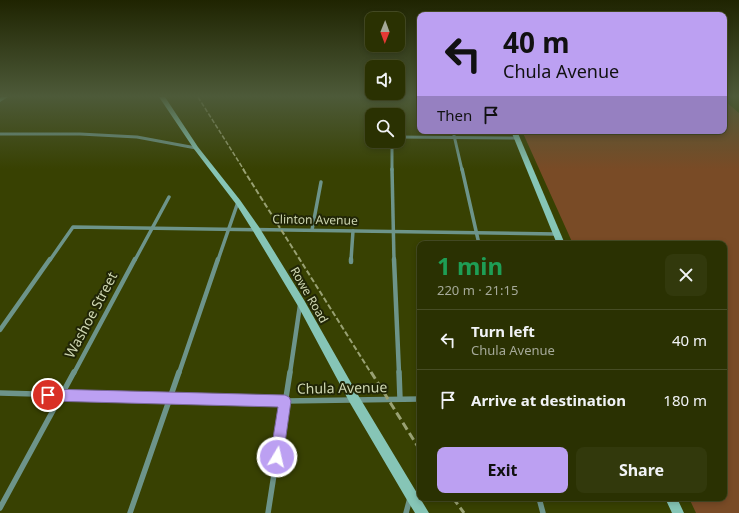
<!DOCTYPE html>
<meta charset="utf-8">
<style>
:root{--surface:#2a3102;--page:#32390c;--text:#f1f3f6;--muted:#a5a999;--line:#464c24;--accent:#bca0f2}
body{margin:0;font-family:"Noto Sans",sans-serif;background:var(--page);color:var(--text);height:100vh;display:flex;flex-direction:column;font-size:15px;white-space:nowrap}
*{box-sizing:border-box;margin:0}
p{font-size:13px;color:var(--muted)}
.icon{flex:none;width:22px;height:22px;fill:none;stroke:currentColor;stroke-width:2;stroke-linecap:round;stroke-linejoin:round}
.map{position:relative;flex:1;overflow:hidden}
.panel{position:absolute;left:417px;top:241px;width:310px;height:260px;display:flex;flex-direction:column;background:var(--surface);border-radius:8px;box-shadow:0 2px 6px #0003,0 0 0 1px var(--line)}
.panel>*{flex:none}
.hud{position:absolute;left:417px;top:12px;width:310px;height:122px;border-radius:8px;box-shadow:0 2px 6px #0003,0 0 0 1px var(--line);background:#bca0f2;color:#111;overflow:hidden}
.needle{width:26px;rotate:181deg}
.buttons{position:absolute;left:365px;top:12px;display:grid;gap:8px}
.buttons a{display:grid;place-items:center;width:40px;height:40px;border-radius:8px;background:var(--surface);box-shadow:0 2px 6px #0003,0 0 0 1px var(--line);font-size:20px}
.pin{position:absolute;display:grid;place-items:center;width:34px;height:34px;color:#fff;margin:-17px;border:2px solid #fff;border-radius:50%;box-shadow:0 1px 4px #0007}
.me{position:absolute;width:44px;margin:-22px;rotate:9deg;stroke-linejoin:round;filter:drop-shadow(0 0 3px #0008)}
.turn{display:flex;align-items:center;gap:14px;height:84px;padding:0 20px;font-size:18px}
.turn .icon{width:52px;height:52px;stroke-width:2.5}
.turn b{display:block;font-size:28px;line-height:34px}
.then{display:flex;align-items:center;height:38px;padding:0 20px;background:#0003;gap:8px;font-size:15px}
.round{display:grid;place-items:center;flex:none;width:42px;height:42px;border-radius:8px;background:var(--page)}
.overview{display:flex;align-items:center;justify-content:space-between;height:68px;padding:0 20px}
h1{font-size:24px;font-weight:700;line-height:30px;color:#1e9e55}
.button{display:flex;gap:8px;margin-top:auto;padding:8px 20px}
.button a{flex:1;height:46px;border-radius:8px;background:var(--accent);color:#111;font-size:16px;font-weight:700;line-height:46px;text-align:center}
.button a+a{background:var(--page);color:var(--text)}
ul{padding:0;list-style:none}
li{display:flex;align-items:center;gap:12px;height:60px;padding:0 20px;border-top:1px solid var(--line)}
li div{flex:1}
li b{display:block;font-size:15px}
li em{font-style:normal}
.map>svg:first-child{display:block}
.green{fill:#794b26}
.lines{fill:none;stroke-linecap:round;stroke-linejoin:round}
.street-far3{stroke:#6d948a;stroke-width:3}
.street-far2{stroke:#6d948a;stroke-width:3.5}
.street-far1{stroke:#6d948a;stroke-width:4.5}
.street{stroke:#6d948a;stroke-width:5.5}
.secondary{fill:#86c5b6;fill-rule:evenodd}
.rail-far2{stroke:#99a173;stroke-width:1.5;stroke-dasharray:4.5 2;stroke-linecap:butt}
.rail-far1{stroke:#99a173;stroke-width:2;stroke-dasharray:5.5 2.5;stroke-linecap:butt}
.rail{stroke:#99a173;stroke-width:3;stroke-dasharray:8 4;stroke-linecap:butt}
.route{fill:#bca0f2;stroke:#7a689d}
.labels{text-anchor:middle;stroke-width:4;stroke-linejoin:round;paint-order:stroke}
.street-label{font-size:12px;fill:#ced6b1;stroke:#212606}
.near-street-label{font-size:14px;fill:#ced6b1;stroke:#212606}
</style>
<div class="map">
<svg width="739" height="513" viewBox="0 0 739 513">
<rect width="100%" height="100%" fill="#384102"/>
<path class="green" d="M724 100 739 113V513H696L689 498H724V244H573L522 131H724Z"/>
<g class="lines">
<g class="street-far3">
<path d="M391 111V115"/>
<path d="M453 131 462 170"/>
<path d="M0 134H80L137 137 196 148"/>
<path d="M398 137 517 138"/>
<path d="M392 141V170"/>
</g>
<g class="street-far2">
<path d="M392 169 394 260"/>
<path d="M462 169 479 244"/>
<path d="M312 230 321 182"/>
<path d="M50 260 73 227 556 234"/>
<path d="M135 260 169 197"/>
<path d="M218 260 238 202"/>
<path d="M351 260 353 231"/>
</g>
<g class="street-far1">
<path d="M394 259 399 373"/>
<path d="M351 262V259"/>
<path d="M0 330 50 259"/>
<path d="M74 373 135 259"/>
<path d="M179 373 218 259"/>
<path d="M290 373 300 305"/>
</g>
<g class="street">
<path d="M399 372 400 399"/>
<path d="M0 393 285 401 420 399"/>
<path d="M539 498 543 513"/>
<path d="M0 508 74 372"/>
<path d="M130 513 179 372"/>
<path d="M268 513 290 372"/>
<path d="M406 513 410 498"/>
</g>
<g class="secondary">
<path d="M1 97H8L0 102V98Z"/>
<path d="M159 97H165L198 147 240 200 259 227 304 300 358 395 429 513H415L407 500 350 403 298 306 253 231 236 204 194 149Z"/>
<path d="M511 131H517L565 244H557Z"/>
<path d="M665 498H677L684 513H672Z"/>
</g>
<path class="rail-far2" d="M198 97 244 170"/>
<path class="rail-far1" d="M243 169 371 373"/>
<g class="rail">
<path d="M371 372 420 450"/>
<path d="M453 498 464 513"/>
</g>
</g>
<linearGradient id="sky" x2="0" y2="1"><stop stop-color="#1f2401"/><stop offset="0.57" stop-color="#4d5a39"/><stop offset="1" stop-color="#4d5a39" stop-opacity="0"/></linearGradient>
<rect width="739" height="169" fill="url(#sky)"/>
<path class="route" d="M48 389 285 395 289 397 291 401 283 457 281 462 277 464 272 462 270 457 278 407 48 401 44 399 42 395 44 391Z"/>
<g class="labels">
<g class="street-label">
<text transform="translate(315 220) rotate(1)" y="4">Clinton Avenue</text>
<text transform="translate(309 295) rotate(60)" y="4">Rowe Road</text>
</g>
<g class="near-street-label">
<text transform="translate(91 315) rotate(-62)" y="5">Washoe Street</text>
<text transform="translate(342 388) rotate(-1)" y="5">Chula Avenue</text>
</g>
</g>
</svg>
<div class="buttons">
<a><svg class="needle" viewBox="-14 -14 28 28"><path d="M0-13l5 13h-10z" fill="#e53935"/><path d="M0 13l5-13h-10z" fill="#a5a999"/></svg></a>
<a><svg class="icon" aria-label="sound" viewBox="0 0 24 24"><path d="M4 9h4l5-4v14l-5-4H4zM17 9q2 3 0 6"/></svg></a>
<a><svg class="icon" aria-label="search" viewBox="0 0 24 24"><circle cx="10" cy="10" r="6"/><path d="M15 15l6 6"/></svg></a>
</div>
<div class="pin" style="left:48px;top:395px;background:#d93025"><svg class="icon" aria-label="arrive" viewBox="0 0 24 24"><path d="M6 21V4h12l-3 4 3 4H6"/></svg></div>
<svg class="me" style="left:277px;top:457px" viewBox="-20 -20 40 40"><circle r="17" fill="#bca0f2" stroke="#fff" stroke-width="3"/><path d="M0-11L8 9 0 5-8 9z" fill="#fff"/></svg>
<div class="hud">
<div class="turn"><svg class="icon" aria-label="left" viewBox="0 0 24 24"><path d="M17 20v-9H6M10 6l-5 5 5 5"/></svg><div><b>40 m</b>Chula Avenue</div></div>
<div class="then">Then<svg class="icon" aria-label="arrive" viewBox="0 0 24 24"><path d="M6 21V4h12l-3 4 3 4H6"/></svg></div>
</div>
<section class="panel">
<div class="overview"><div><h1>1 min</h1><p>220 m · 21:15</p></div><a class="round"><svg class="icon" aria-label="close" viewBox="0 0 24 24"><path d="M6 6l12 12M18 6L6 18"/></svg></a></div>
<ul>
<li><svg class="icon" aria-label="left" viewBox="0 0 24 24"><path d="M17 20v-9H6M10 6l-5 5 5 5"/></svg><div><b>Turn left</b><p>Chula Avenue</p></div><em>40 m</em></li>
<li><svg class="icon" aria-label="arrive" viewBox="0 0 24 24"><path d="M6 21V4h12l-3 4 3 4H6"/></svg><div><b>Arrive at destination</b></div><em>180 m</em></li>
</ul>
<div class="button"><a>Exit</a><a>Share</a></div>
</section>
</div>
